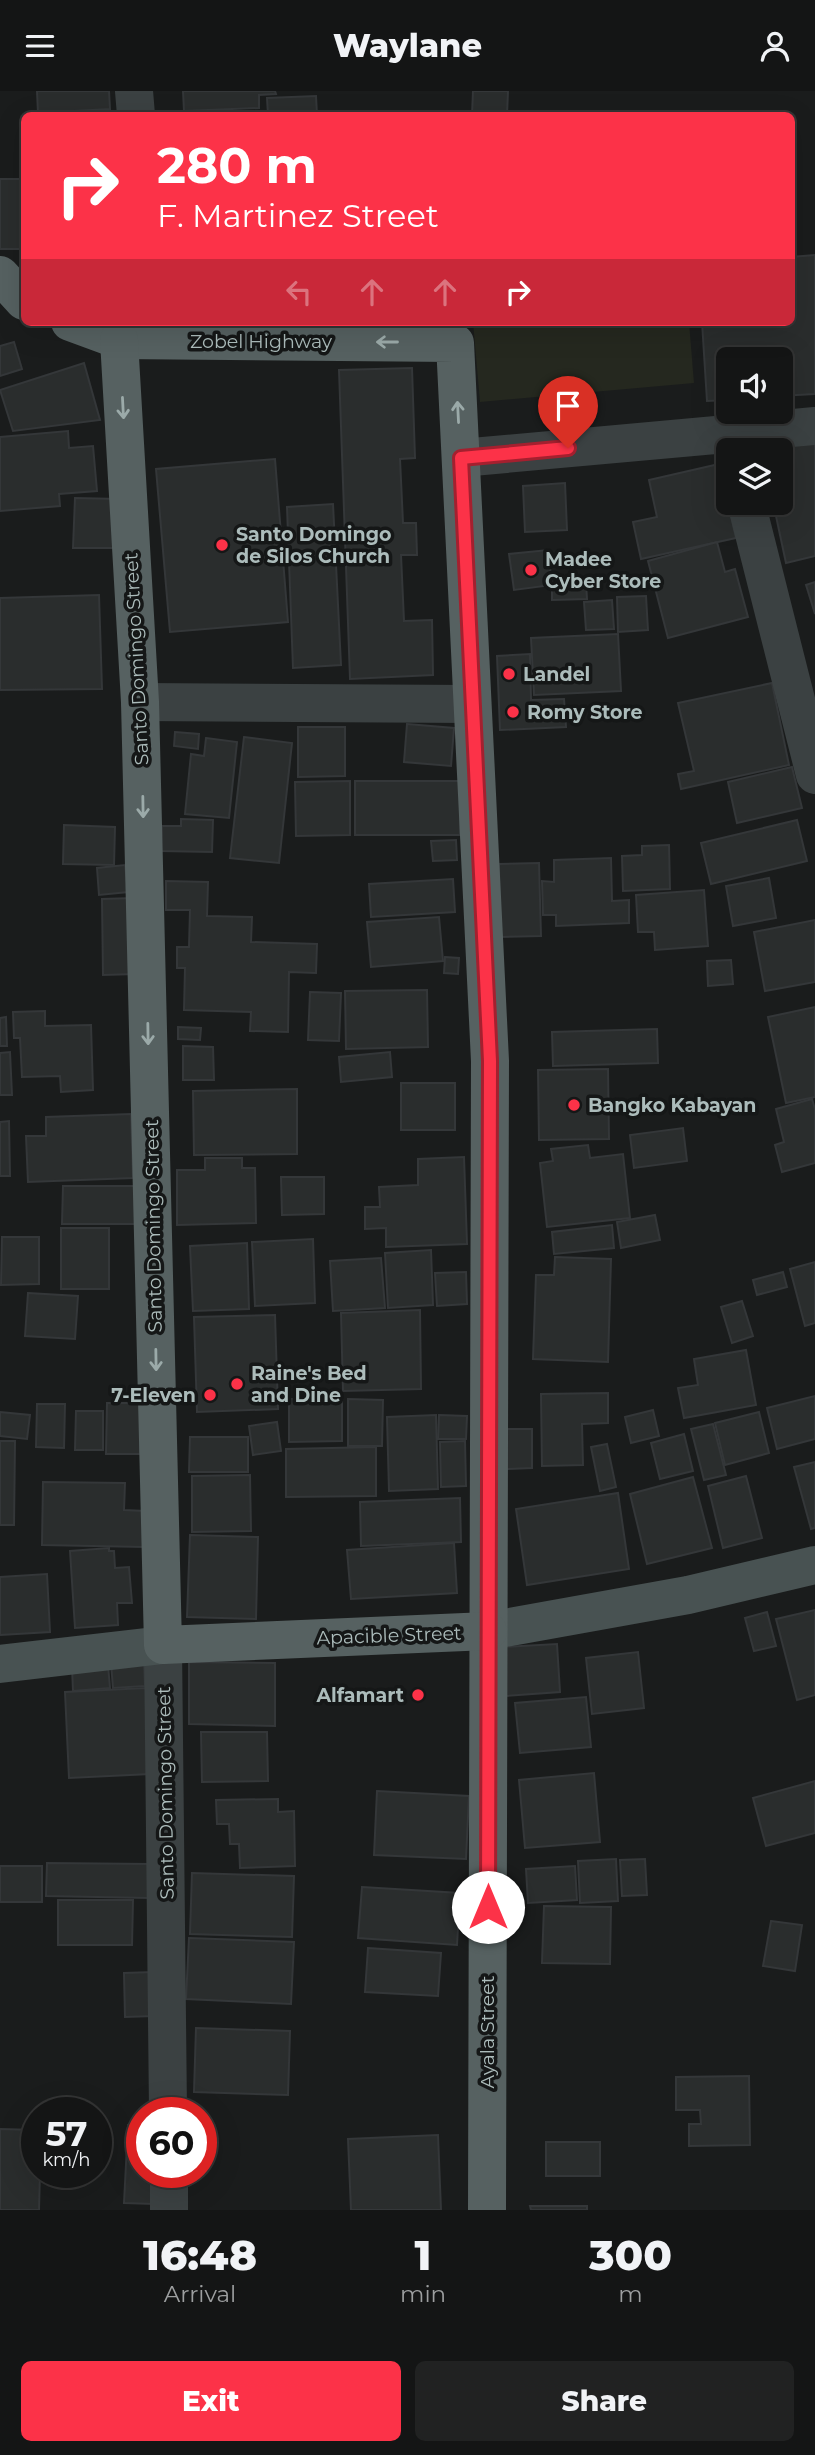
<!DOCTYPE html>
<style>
:root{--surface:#141515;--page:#212222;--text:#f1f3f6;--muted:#9d9fa0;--line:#333434;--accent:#fc3248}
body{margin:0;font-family:Montserrat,sans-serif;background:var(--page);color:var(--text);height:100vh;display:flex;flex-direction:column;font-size:26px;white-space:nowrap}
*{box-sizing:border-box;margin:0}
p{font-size:23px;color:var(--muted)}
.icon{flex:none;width:38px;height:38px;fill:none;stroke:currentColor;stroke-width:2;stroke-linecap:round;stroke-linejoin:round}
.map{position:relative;height:2119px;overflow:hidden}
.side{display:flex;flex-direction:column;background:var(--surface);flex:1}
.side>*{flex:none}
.banner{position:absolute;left:21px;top:21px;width:774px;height:214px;border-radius:10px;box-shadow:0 7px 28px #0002,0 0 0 2px var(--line);background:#fc3248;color:#fff;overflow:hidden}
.buttons{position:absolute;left:716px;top:256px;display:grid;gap:14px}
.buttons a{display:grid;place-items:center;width:77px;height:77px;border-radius:10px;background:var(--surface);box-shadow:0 7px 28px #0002,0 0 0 2px var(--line);font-size:35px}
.speed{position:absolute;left:21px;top:2006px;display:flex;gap:14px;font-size:35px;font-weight:700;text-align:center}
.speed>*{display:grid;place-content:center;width:91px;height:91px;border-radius:50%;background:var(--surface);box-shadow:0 7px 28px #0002,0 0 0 2px var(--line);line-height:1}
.speed small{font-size:18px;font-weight:400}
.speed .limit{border:10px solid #d22;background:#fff;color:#111}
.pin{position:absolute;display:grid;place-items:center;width:60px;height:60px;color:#fff;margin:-72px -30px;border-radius:50% 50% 50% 0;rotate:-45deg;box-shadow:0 0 7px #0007}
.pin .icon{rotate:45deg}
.me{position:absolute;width:77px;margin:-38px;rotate:0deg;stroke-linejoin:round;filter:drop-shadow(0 0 5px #0008)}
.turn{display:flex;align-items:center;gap:24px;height:147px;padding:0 21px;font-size:32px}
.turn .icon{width:91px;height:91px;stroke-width:2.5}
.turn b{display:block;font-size:49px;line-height:60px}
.lanes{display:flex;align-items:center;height:66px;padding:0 21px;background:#0003;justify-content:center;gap:35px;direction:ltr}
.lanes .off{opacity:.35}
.eta{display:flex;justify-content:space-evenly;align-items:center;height:119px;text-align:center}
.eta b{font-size:42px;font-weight:800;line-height:49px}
.primary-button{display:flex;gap:14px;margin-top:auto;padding:14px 21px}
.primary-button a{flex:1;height:80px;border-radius:10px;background:var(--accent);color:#fff;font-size:28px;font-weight:800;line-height:80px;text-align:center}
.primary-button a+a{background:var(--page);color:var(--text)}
header{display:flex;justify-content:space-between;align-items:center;height:91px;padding:0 21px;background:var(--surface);font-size:32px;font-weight:800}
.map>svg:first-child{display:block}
.green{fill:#25281f}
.building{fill:#2a2d2d;stroke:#343739;stroke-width:2}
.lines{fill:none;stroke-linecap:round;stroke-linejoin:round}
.street{stroke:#3b4142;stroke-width:38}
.secondary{stroke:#485252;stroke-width:38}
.primary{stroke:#566161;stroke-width:38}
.oneway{stroke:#9baaa9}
.route-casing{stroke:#a4202f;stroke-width:18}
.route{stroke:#fc3248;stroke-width:12}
.poi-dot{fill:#fc3248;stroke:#151717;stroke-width:2.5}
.labels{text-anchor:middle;stroke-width:7;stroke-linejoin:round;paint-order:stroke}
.street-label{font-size:19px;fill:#acbcbb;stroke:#151717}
.poi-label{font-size:19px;font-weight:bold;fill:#acbcbb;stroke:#151717;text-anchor:start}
</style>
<header><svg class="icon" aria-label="menu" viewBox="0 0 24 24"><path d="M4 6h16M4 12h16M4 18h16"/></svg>Waylane<svg class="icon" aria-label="person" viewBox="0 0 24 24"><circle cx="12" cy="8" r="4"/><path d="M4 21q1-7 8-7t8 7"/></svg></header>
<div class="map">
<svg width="815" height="2119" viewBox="0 0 815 2119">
<rect width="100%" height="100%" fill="#1a1c1c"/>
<path class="green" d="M473 231H689L694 292 480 311Z"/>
<g class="building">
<path d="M37 0H109L110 18 38 22Z"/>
<path d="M183 0H275L276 3 259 4V17L184 20Z"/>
<path d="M473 0H508L507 24H472Z"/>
<path d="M316 5 317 24H268L267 7Z"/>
<rect x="0" y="88" width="24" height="70"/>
<path d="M815 164V303L780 305V268H728V309L707 310 702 231H791V166Z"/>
<path d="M14 251 22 278 0 285V255Z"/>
<path d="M84 272 100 329 13 340 0 299Z"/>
<path d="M412 277 415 367 400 368 403 432H416L417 464H401L404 530 432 529 433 584 350 588 339 279Z"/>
<path d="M68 340 69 357 93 355 97 400 59 403 60 415 0 420V346Z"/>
<path d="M815 351V465L786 472 773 411H780V359H762Z"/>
<path d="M275 368 288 531 170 541 156 378Z"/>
<path d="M719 373 736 447 641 468 633 431 657 426 649 389Z"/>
<path d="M565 392 567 439 525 441 523 395Z"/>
<path d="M75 407 119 408 118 457H73Z"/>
<path d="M333 413 341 574 293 577 287 416Z"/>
<path d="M717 451 725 481 735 478 748 526 668 547 648 470Z"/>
<path d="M548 459 552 494 514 499 509 463Z"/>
<path d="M815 491V523L806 494Z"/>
<path d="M586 492 587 508 552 509V494Z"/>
<path d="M99 504 102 598 0 599V507Z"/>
<path d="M646 505 648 539 618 541 617 506Z"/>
<path d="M612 509 614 538 586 539 584 511Z"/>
<path d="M618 543 621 600 534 604 531 547Z"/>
<path d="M530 563 531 609 564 608 566 636 500 639 497 565Z"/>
<path d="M772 592 789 674 681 698 678 683 694 680 678 612Z"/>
<path d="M407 633 454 637 451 675 404 671Z"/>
<path d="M298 636H345V685L298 686Z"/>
<path d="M175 641 199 643 198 658 174 655Z"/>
<path d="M244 646 292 652 279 772 230 767Z"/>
<path d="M206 647 237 651 229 727 185 723 191 663 204 665Z"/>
<path d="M792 676 802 717 737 732 728 691Z"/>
<path d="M350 690V744L296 745 295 691Z"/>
<rect x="355" y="690" width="105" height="54"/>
<path d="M181 728 213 729 212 761 161 760 162 735H181Z"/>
<path d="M797 729 807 770 711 793 701 752Z"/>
<path d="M64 734 115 736 114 774 63 773Z"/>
<path d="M456 749 457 769 433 770 431 750Z"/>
<path d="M669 754 670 798 623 800 622 765 642 764V755Z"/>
<path d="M611 767 612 810 629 809V832L556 835V824H543L542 790 554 791V769Z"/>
<path d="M539 772 541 845 500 846 499 773Z"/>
<path d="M125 774 128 801 99 804 97 777Z"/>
<path d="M769 787 776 827 733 835 726 795Z"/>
<path d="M453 788 455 821 371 826 369 793Z"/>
<path d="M166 790 208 791 207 825 252 826 251 851 317 853 316 882 289 881 288 941 250 940 251 921 184 919 185 877H177V856H189L190 819H166Z"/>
<path d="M704 799 708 855 655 859 654 841H638L636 804Z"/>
<path d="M134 807 136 883 103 884 102 808Z"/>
<path d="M439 826 443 870 371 876 367 831Z"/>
<path d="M815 829V891L765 900 754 841Z"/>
<path d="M445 866 459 867 458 883 444 882Z"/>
<path d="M731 869 733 893 708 895 707 870Z"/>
<path d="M427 899 428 956 346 958 345 900Z"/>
<path d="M310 901 341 902 339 950 308 949Z"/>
<path d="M815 916V1006L786 1012 768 926Z"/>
<path d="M45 920V935L91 934 93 999 61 1001 60 985 22 986 20 947H14L13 921Z"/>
<path d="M6 926 7 955H0V927Z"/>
<path d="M178 936 201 937 200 949 178 948Z"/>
<path d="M657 938 658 972 553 975 552 941Z"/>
<path d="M183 955 213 956 214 989H183Z"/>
<path d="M10 961 12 1004H0V962Z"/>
<path d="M390 961 392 986 341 991 339 966Z"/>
<path d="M608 978 609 1048 539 1049 538 979Z"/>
<rect x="401" y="992" width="54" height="47"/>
<path d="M297 998V1063L194 1064 193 1000Z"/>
<path d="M812 1008 815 1018V1072L782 1081 775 1054 784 1051 776 1018Z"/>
<path d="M131 1023 133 1087 28 1091 26 1045H46V1026Z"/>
<path d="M9 1030 10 1085H0V1031Z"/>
<path d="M683 1037 687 1070 634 1077 630 1044Z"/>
<path d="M588 1054 590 1067 623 1063 630 1127 547 1136 540 1072 553 1070 551 1058Z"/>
<path d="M464 1066 467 1153 386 1156V1137L365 1138V1116H380L379 1096 418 1094V1068Z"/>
<path d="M205 1067H242V1077H255L256 1132 177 1134V1079H205Z"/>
<path d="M281 1086H324V1123L282 1124Z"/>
<path d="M63 1095H137L138 1133H62Z"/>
<path d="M655 1124 660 1149 621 1157 617 1131Z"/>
<path d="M612 1134 614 1157 554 1163 552 1141Z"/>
<rect x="61" y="1137" width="48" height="61"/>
<path d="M2 1146H39V1193L1 1194Z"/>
<path d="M313 1148 315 1212 255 1215 252 1151Z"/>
<path d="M247 1152 249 1218 193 1220 190 1155Z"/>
<path d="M431 1159 433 1214 388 1217 385 1162Z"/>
<path d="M555 1166 611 1168 608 1271 533 1268 536 1184H554Z"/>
<path d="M381 1167 385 1217 333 1220 330 1170Z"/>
<path d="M815 1171V1232L805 1235 790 1178Z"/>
<path d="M466 1181 467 1213 437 1215 435 1182Z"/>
<path d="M783 1181 787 1196 757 1204 753 1189Z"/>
<path d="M28 1202 78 1205 75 1248 25 1245Z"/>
<path d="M742 1210 753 1245 732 1252 721 1216Z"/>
<path d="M420 1219 421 1298 343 1300 341 1222Z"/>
<path d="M275 1224 278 1318 197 1321 194 1226Z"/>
<path d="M746 1259 756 1314 684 1327 678 1297 698 1294 694 1268Z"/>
<path d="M608 1302V1332L582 1333 583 1374 542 1375 541 1303Z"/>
<path d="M815 1305V1348L777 1358 767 1317Z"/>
<path d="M342 1307V1350L289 1351V1308Z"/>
<path d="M348 1308 383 1309 382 1355H348Z"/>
<path d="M107 1312H141L140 1363H106Z"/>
<path d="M37 1313H65L64 1357 36 1356Z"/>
<path d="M653 1319 659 1345 631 1352 625 1326Z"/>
<path d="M76 1320H103V1359H75Z"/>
<path d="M0 1321 30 1324 27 1348 0 1345Z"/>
<path d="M759 1321 769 1362 725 1374 715 1332Z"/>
<path d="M436 1324 438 1398 389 1400 387 1326Z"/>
<path d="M439 1324 467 1325 466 1348H438Z"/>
<path d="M277 1331 281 1360 253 1364 249 1335Z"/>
<path d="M713 1333 726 1384 704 1389 691 1338Z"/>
<path d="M507 1338H532V1377L507 1378Z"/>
<path d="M684 1343 693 1380 660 1388 651 1352Z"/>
<path d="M190 1346H248V1381H189Z"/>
<path d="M0 1350H15L14 1434H0Z"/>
<path d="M465 1350 466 1395 441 1396 440 1351Z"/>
<path d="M607 1353 616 1396 600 1400 591 1356Z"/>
<path d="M376 1356V1405L286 1406V1358Z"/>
<path d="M815 1371V1437L811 1438 794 1376Z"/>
<path d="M250 1384 251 1440 192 1441V1385Z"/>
<path d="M746 1385 762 1447 723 1457 708 1395Z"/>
<path d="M693 1386 712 1457 647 1473 630 1403Z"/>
<path d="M43 1391 125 1392 124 1419 145 1420 144 1456 42 1454Z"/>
<path d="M618 1402 629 1478 527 1494 516 1418Z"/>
<path d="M460 1407 461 1451 361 1455 360 1411Z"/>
<path d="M190 1444 258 1446 256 1528 187 1526Z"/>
<path d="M454 1452 457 1502 351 1508 347 1459Z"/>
<path d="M109 1457V1460H114L115 1477 129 1476 132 1512H117L118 1534 75 1537 70 1460Z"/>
<path d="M47 1483 50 1541 0 1544V1486Z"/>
<path d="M815 1519V1604L797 1609 776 1528Z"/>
<path d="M767 1521 776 1555 754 1560 745 1527Z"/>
<path d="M557 1553 560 1601 505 1605 502 1556Z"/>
<path d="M638 1561 644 1617 592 1623 586 1567Z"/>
<path d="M144 1571 145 1595 113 1597 111 1572Z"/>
<path d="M189 1571 275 1572V1635L189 1633Z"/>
<path d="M108 1574 110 1597 73 1600 72 1576Z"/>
<path d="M146 1597 150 1683 69 1687 65 1601Z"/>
<path d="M586 1606 591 1656 520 1662 515 1612Z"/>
<path d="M201 1641H267L268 1690 202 1691Z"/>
<path d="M594 1682 600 1751 525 1757 519 1689Z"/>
<path d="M815 1690V1742L766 1755 753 1707Z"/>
<path d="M377 1700 469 1705 466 1768 374 1764Z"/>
<path d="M278 1708V1721L294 1720 295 1775 240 1777 239 1753H230L229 1733H217L216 1709Z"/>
<path d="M616 1768 618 1810 580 1812 578 1770Z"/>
<path d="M645 1768 647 1804 622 1805 620 1769Z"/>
<path d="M47 1772 150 1773 149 1807 46 1805Z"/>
<rect x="0" y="1775" width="42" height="36"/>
<path d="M575 1775 577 1809 528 1812 526 1778Z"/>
<path d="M192 1782 294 1785 292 1846 190 1843Z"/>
<path d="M362 1796 460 1802 457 1854 358 1847Z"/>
<path d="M58 1809H133L132 1854H58Z"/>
<path d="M544 1815 611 1816 610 1873 542 1872Z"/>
<path d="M771 1830 802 1834 795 1880 763 1875Z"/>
<path d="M189 1847 294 1851 291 1913 186 1908Z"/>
<path d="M368 1857 441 1862 438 1905 365 1901Z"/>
<path d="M153 1881 154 1925 125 1926 124 1882Z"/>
<path d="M196 1937 290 1940 288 2004 194 2001Z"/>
<path d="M749 1985 750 2054 689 2055V2033H701L700 2019H676V1986Z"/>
<path d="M128 2034 142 2035V2081H155L154 2113 124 2112Z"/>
<path d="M0 2038 37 2039V2081H40L39 2119H0Z"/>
<path d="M438 2044 441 2119H351L348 2048Z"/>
<rect x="546" y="2051" width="54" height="34"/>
<path d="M530 2115H587V2119H531Z"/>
</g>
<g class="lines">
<g class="street">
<path d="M134 0 136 24"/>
<path d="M461 367 815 335"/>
<path d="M746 411 815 684"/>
<path d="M140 611 472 613"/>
<path d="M163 1554 168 2021"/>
<path d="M169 2081V2119"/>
</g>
<g class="secondary">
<path d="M488 1540 688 1504 815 1474"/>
<path d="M0 1573 163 1554"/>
</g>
<g class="primary">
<path d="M0 184 24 210"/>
<path d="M70 231 119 249 455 252 490 970 487 2119"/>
<path d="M119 249 140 611 163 1554 488 1540"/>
</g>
</g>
<defs><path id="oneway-shaft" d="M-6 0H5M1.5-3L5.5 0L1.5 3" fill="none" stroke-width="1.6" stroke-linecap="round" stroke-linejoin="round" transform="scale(1.75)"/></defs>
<g class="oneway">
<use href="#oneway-shaft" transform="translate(387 251) rotate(-180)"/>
<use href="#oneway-shaft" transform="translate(123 317) rotate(87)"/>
<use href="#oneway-shaft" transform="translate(458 321) rotate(-93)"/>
<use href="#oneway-shaft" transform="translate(143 716) rotate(89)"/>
<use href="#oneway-shaft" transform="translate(148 943) rotate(89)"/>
<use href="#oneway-shaft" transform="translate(156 1269) rotate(89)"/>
</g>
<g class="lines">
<g class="route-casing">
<path id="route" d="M488 1816 490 970 461 367 568 357"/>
</g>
<use href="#route" class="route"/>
</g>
<g class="poi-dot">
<circle cx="222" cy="454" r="7"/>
<circle cx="531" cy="479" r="7"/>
<circle cx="509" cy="583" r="7"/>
<circle cx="513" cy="621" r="7"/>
<circle cx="574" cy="1014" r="7"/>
<circle cx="237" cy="1293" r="7"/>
<circle cx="210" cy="1304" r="7"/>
<circle cx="418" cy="1604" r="7"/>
</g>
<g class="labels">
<g class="street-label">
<text x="261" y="257">Zobel Highway</text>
<text transform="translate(136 568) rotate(-93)" y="7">Santo Domingo Street</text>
<text transform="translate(153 1135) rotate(-91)" y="7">Santo Domingo Street</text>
<text transform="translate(389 1544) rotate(-2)" y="7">Apacible Street</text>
<text transform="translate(165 1702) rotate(-91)" y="7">Santo Domingo Street</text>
<text transform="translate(487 1941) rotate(-90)" y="7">Ayala Street</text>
</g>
<g class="poi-label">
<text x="236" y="450">Santo Domingo<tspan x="236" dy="22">de Silos Church</tspan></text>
<text x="545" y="475">Madee<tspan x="545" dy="22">Cyber Store</tspan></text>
<text x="523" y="590">Landel</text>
<text x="527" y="628">Romy Store</text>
<text x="588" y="1021">Bangko Kabayan</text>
<text x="251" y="1289">Raine's Bed<tspan x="251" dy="22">and Dine</tspan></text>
<text x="196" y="1311" text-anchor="end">7-Eleven</text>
<text x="404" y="1611" text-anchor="end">Alfamart</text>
</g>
</g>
</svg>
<div class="buttons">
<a><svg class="icon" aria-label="sound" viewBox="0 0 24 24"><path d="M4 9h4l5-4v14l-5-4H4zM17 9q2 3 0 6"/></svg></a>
<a><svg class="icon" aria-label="layers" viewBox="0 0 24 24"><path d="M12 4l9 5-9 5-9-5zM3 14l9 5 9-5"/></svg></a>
</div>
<div class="speed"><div>57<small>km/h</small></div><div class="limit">60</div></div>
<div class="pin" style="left:568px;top:357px;background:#d93025"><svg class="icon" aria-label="arrive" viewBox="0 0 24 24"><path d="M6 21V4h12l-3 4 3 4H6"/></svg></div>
<svg class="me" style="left:488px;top:1816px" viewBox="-20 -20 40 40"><circle r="19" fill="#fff"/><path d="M0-13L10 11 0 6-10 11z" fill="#fc3248"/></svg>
<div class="banner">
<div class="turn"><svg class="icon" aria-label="right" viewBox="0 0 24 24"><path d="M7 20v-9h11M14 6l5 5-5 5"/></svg><div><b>280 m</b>F. Martinez Street</div></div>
<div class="lanes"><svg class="icon off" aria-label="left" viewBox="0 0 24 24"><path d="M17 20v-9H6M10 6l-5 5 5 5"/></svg><svg class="icon off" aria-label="ahead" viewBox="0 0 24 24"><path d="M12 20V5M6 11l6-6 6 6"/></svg><svg class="icon off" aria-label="ahead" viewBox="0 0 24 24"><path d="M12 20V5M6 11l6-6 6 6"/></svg><svg class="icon" aria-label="right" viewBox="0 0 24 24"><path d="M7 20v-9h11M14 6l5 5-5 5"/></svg></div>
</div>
</div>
<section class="side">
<div class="eta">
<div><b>16:48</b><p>Arrival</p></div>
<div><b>1</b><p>min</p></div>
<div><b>300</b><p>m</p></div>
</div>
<div class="primary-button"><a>Exit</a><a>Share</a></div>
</section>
